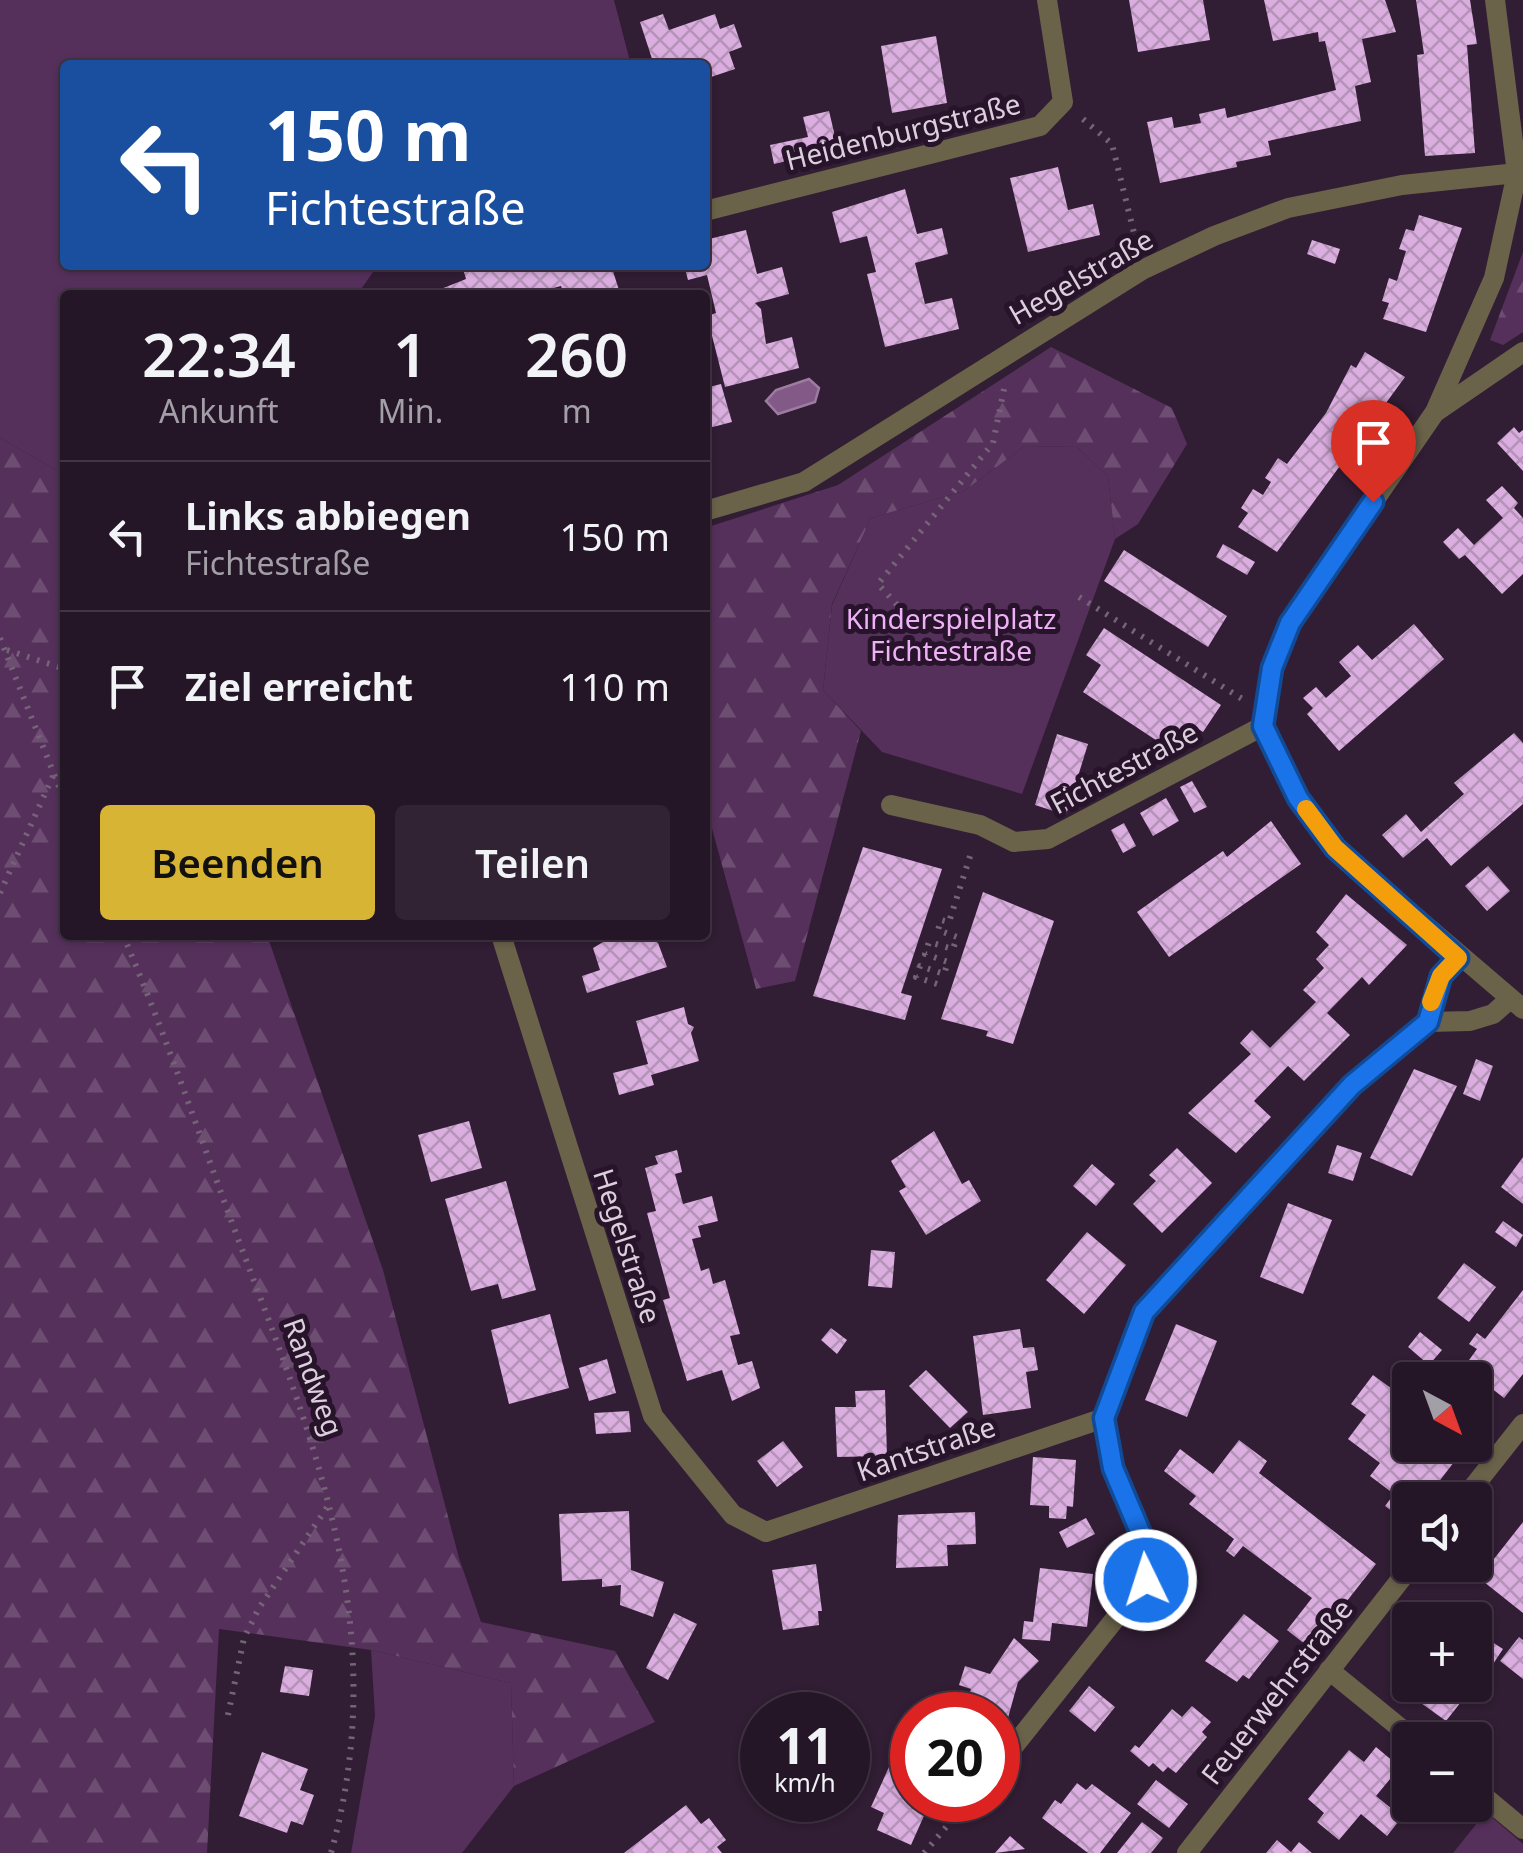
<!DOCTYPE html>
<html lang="de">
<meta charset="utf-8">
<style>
:root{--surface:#251627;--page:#312333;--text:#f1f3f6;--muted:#a39fa7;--line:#423544;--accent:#d7b434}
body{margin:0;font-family:"Noto Sans",sans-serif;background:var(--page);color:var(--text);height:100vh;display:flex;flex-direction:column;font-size:38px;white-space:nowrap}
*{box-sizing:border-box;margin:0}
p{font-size:32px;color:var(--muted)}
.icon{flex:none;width:55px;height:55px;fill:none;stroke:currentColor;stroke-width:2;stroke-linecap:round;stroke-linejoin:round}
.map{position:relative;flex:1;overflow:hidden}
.side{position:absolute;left:60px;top:290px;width:650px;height:650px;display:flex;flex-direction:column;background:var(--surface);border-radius:10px;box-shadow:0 2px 8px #0004,0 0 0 2px var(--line)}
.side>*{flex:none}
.guide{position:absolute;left:60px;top:60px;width:650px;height:210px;border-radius:10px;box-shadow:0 2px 8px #0004,0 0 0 2px var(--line);background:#1a4fa0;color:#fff;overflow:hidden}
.needle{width:65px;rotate:139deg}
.controls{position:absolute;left:1392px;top:1362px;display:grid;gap:20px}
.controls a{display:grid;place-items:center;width:100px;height:100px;border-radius:10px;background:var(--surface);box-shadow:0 2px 8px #0004,0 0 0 2px var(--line);font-size:50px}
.speed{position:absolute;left:740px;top:1692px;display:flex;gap:20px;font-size:50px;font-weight:700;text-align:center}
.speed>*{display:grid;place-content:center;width:130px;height:130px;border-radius:50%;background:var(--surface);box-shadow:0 2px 8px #0004,0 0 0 2px var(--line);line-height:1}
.speed small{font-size:25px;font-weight:400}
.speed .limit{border:15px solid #d22;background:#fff;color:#111}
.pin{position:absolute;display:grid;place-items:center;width:85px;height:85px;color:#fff;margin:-102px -42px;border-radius:50% 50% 50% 0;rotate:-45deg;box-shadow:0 0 10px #0007}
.pin .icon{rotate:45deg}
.me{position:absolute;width:110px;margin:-55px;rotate:356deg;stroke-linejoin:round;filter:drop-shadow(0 0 8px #0008)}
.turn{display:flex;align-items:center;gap:35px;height:210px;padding:0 40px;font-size:45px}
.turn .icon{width:130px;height:130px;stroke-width:2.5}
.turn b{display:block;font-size:70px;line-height:85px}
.eta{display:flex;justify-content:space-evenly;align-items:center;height:170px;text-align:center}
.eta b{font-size:60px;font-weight:600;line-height:70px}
.cta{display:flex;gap:20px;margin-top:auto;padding:20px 40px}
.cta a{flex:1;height:115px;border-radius:10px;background:var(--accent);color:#111;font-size:40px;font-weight:600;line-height:115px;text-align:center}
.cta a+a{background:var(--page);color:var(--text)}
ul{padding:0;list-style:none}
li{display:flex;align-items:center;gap:30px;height:150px;padding:0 40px;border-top:2px solid var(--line)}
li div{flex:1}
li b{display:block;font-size:38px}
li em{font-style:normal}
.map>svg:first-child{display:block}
.green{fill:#55305b}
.forest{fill:url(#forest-firs)}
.water{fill:#825987;stroke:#9d7ca1;stroke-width:2.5}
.building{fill:url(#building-cross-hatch)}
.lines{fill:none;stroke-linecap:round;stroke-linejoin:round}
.path{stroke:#756477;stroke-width:6;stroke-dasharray:2.5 8;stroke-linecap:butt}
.service{stroke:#6a6249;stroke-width:20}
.minor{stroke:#6a6249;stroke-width:20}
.route-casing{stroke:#114b97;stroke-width:25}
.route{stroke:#1a73e8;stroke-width:18}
.slow{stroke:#f59e0b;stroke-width:18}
.labels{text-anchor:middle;stroke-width:10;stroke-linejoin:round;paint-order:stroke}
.street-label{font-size:28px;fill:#dccfdd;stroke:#27142a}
.park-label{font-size:28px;fill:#eeb1f6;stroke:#27142a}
</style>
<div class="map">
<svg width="1523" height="1853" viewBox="0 0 1523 1853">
<defs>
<pattern id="forest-firs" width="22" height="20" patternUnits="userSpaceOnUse" patternTransform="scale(2.5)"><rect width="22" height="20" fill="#55305b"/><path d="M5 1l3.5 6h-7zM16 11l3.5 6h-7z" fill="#6d4d72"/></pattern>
<pattern id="building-cross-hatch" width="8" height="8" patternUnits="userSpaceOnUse" patternTransform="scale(2.5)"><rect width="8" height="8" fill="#dbaee0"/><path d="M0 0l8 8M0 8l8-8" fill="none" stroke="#b592b8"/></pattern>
</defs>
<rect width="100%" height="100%" fill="#311d34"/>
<g class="green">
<path d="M0 0H614L631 65H65V265H378L357 295H65V475L0 438Z"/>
<path d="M1025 446 1077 447 1108 477 1115 539 1022 794 882 752 823 690 832 605 871 518 964 491Z"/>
<path d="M371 1650 511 1683 514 1786 462 1853H351L375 1716Z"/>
<path d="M1486 1812 1523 1844V1853H1453Z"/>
</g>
<g class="forest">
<path d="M1523 252V332L1503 345 1490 340Z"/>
<path d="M1051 347 1172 408 1187 444 1138 524 1115 539 1108 477 1077 447 1025 446 964 491 871 518 832 604 823 690 861 731 795 981 756 989 705 803V528L838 485Z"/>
<path d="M0 438 65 475V935H267L383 1270 459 1558 481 1622 615 1651 655 1722 514 1786 511 1683 371 1650 219 1629 207 1853H0Z"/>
</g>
<path class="water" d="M809 379 819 388 815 402 778 414 766 401 776 390Z"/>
<g class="building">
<path d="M1129 0H1203L1210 40 1138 52Z"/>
<path d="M1264 0H1385L1396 32 1362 39 1371 82 1355 86 1361 121 1268 141 1271 155 1236 162 1237 167 1160 183 1147 122 1172 117 1174 128 1201 123 1199 114 1225 108 1227 118 1336 90 1325 41 1319 42 1318 32 1273 41Z"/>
<path d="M1416 0H1470L1477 44 1467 45 1475 153 1425 156 1417 55 1424 54Z"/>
<path d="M663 14 669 30 715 14 720 29 734 24 742 47 729 52 735 69 705 79V65H654L640 22Z"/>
<path d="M936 36 947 103 892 113 881 46Z"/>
<path d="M829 111 838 149 774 164 770 145 808 137 803 117Z"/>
<path d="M1058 167 1068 210 1093 204 1100 235 1028 252 1010 178Z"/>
<path d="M905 189 917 234 942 228 948 254 915 263 925 304 952 298 959 329 885 347 867 274 876 272 867 236 840 243 832 212Z"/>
<path d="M1419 215 1462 228 1426 332 1383 319 1389 303 1382 301 1389 278 1397 281 1406 251 1399 249 1406 229 1414 231Z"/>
<path d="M746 230 757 274 782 267 789 294 755 303 761 309 766 344 792 337 799 368 725 387 707 316 716 313 707 275 688 280 684 265H705V240Z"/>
<path d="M1312 240 1340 249 1335 264 1307 254Z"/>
<path d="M462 265H611L619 290 624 289 625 295H564L561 286 527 295H426L466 279Z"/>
<path d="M1365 352 1405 377 1277 552 1238 527 1248 513 1241 508 1253 489 1263 495 1271 482 1265 478 1278 458 1287 464 1326 413 1351 365 1356 368Z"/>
<path d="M721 384 732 422 705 429V388Z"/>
<path d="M1514 427 1519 433 1523 430V471L1497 443Z"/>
<path d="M1502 486 1518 503 1514 508 1523 518V574L1502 594 1465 555 1459 559 1443 542 1458 528 1474 545 1503 518 1486 500Z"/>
<path d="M1223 544 1255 562 1247 575 1216 557Z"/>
<path d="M1124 550 1227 616 1208 647 1104 581Z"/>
<path d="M1414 624 1444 659 1339 751 1307 714 1313 708 1303 698 1316 687 1326 698 1351 676 1339 662 1358 645 1372 660Z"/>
<path d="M1104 628 1221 705 1203 732 1189 723 1171 750 1083 692 1101 665 1086 655Z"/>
<path d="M1514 733 1523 743V804L1451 866 1427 838 1403 858 1382 835 1406 814 1421 832 1464 794 1454 783Z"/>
<path d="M1057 734 1088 744 1066 815 1035 805Z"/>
<path d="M1192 781 1207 807 1194 813 1180 787Z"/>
<path d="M1166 798 1179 821 1153 836 1140 813Z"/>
<path d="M1271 821 1301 864 1169 957 1137 912 1223 851 1227 857Z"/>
<path d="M1124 823 1136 846 1123 853 1111 830Z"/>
<path d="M863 847 942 869 901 993 912 996 905 1020 813 996Z"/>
<path d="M1488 866 1510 891 1487 911 1465 886Z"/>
<path d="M983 892 1054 921 1013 1044 986 1036 988 1031 941 1019Z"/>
<path d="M1346 894 1407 945 1369 985 1362 977 1327 1013 1350 1035 1304 1081 1288 1066 1254 1101 1271 1117 1236 1153 1188 1113 1251 1054 1240 1043 1252 1030 1270 1048 1316 1002 1303 990 1324 968 1316 959 1329 945 1316 932Z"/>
<path d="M615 935 630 939 647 935 658 943 667 967 587 993 582 976 600 970 593 948Z"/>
<path d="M684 1007 688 1024 694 1027 691 1033 699 1061 651 1075 654 1085 619 1095 613 1073 648 1064 636 1021Z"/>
<path d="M1476 1059 1493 1066 1480 1101 1463 1094Z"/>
<path d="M1414 1069 1457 1086 1412 1176 1370 1158Z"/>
<path d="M469 1121 482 1168 431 1182 418 1135Z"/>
<path d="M934 1131 962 1184 969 1180 981 1201 926 1235 899 1191 906 1187 891 1161Z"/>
<path d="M1337 1145 1362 1153 1353 1181 1328 1173Z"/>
<path d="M1177 1148 1212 1183 1162 1233 1133 1204 1156 1181 1149 1175Z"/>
<path d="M677 1150 682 1172 675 1174 683 1204 712 1196 718 1221 698 1226 701 1237 692 1239 701 1271 709 1268 713 1284 725 1280 740 1334 730 1336 738 1365 752 1361 760 1388 732 1401 722 1370 687 1381 663 1300 670 1298 647 1213 656 1211 645 1168 658 1164 655 1156Z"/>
<path d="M1523 1157V1204L1501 1187Z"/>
<path d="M1092 1164 1115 1184 1096 1206 1073 1186Z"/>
<path d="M506 1181 536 1290 502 1299 498 1284 471 1291 445 1199Z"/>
<path d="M1288 1203 1332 1220 1303 1294 1260 1277Z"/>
<path d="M1503 1221 1523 1235 1516 1247 1495 1232Z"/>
<path d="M1087 1232 1126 1265 1084 1314 1046 1280Z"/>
<path d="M871 1250 895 1252 892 1288 868 1286Z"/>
<path d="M1464 1263 1496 1287 1469 1322 1437 1298Z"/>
<path d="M1523 1290V1374L1504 1398 1464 1367 1477 1349 1469 1344 1477 1333 1485 1339Z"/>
<path d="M550 1314 569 1388 509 1404 491 1330Z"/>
<path d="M1176 1324 1217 1341 1187 1417 1145 1400Z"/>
<path d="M831 1328 847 1340 837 1354 821 1340Z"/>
<path d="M1020 1329 1023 1348 1034 1347 1038 1370 1026 1372 1031 1408 983 1415 973 1336Z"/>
<path d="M1420 1332 1442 1350 1429 1365 1408 1347Z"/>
<path d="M607 1359 616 1393 589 1401 579 1368Z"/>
<path d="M926 1370 968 1412 950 1428 909 1386Z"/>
<path d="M1373 1375 1410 1402V1445H1467L1425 1500H1410V1512L1404 1520 1385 1506 1394 1494 1370 1476 1380 1463 1348 1439 1366 1415 1351 1404Z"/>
<path d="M885 1390 887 1456 837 1457 835 1407H856L855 1391Z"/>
<path d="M1475 1394 1494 1408 1475 1434Z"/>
<path d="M629 1411 631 1432 596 1434 594 1413Z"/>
<path d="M1239 1440 1267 1461 1259 1473 1376 1564 1310 1648 1287 1630 1312 1598 1243 1546 1234 1557 1226 1551 1234 1539 1189 1504 1196 1496 1164 1471 1180 1449 1213 1474Z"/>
<path d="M783 1441 803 1467 777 1487 757 1461Z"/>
<path d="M1033 1457 1076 1460 1073 1507 1067 1506 1066 1519 1049 1518V1506L1030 1505Z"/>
<path d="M629 1511 631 1570 664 1582 653 1617 620 1605 621 1585 602 1587V1579L562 1581 559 1514Z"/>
<path d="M975 1512 976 1544 947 1545 948 1566 896 1568 898 1515Z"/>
<path d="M1086 1518 1095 1534 1067 1548 1059 1532Z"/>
<path d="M1523 1522V1613L1479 1578Z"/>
<path d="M816 1564 822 1611H818L819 1625 783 1630 772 1570Z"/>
<path d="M1040 1568 1093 1574 1087 1627 1052 1623 1050 1641 1022 1639 1024 1621 1033 1622Z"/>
<path d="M674 1613 697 1624 668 1680 646 1668Z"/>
<path d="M1244 1614 1279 1641 1249 1679 1243 1675 1237 1682 1205 1661Z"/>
<path d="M1475 1631 1503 1649 1475 1691 1472 1688 1446 1721 1414 1698 1403 1695 1400 1676 1410 1663V1685H1475Z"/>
<path d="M1519 1637 1523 1640V1679L1500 1661Z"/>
<path d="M1014 1638 1039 1661 1018 1682 1004 1732 998 1730V1715H963L971 1689 959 1685 965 1666 990 1674Z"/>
<path d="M285 1666 313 1670 309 1696 280 1692Z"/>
<path d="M1089 1686 1115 1707 1095 1732 1069 1711Z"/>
<path d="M1192 1706 1211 1722 1202 1732 1207 1737 1176 1773 1168 1767 1163 1772 1153 1763 1149 1767 1130 1751 1135 1745 1139 1748 1172 1709 1182 1717Z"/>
<path d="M1376 1747 1400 1767 1376 1796 1402 1817 1387 1836 1361 1814 1339 1840 1317 1822 1324 1813 1308 1799 1349 1750 1364 1762Z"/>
<path d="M262 1752 308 1769 300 1790 314 1795 303 1825 291 1821 287 1833 239 1816Z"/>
<path d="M893 1758 912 1766V1800H931L911 1845 877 1830 884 1813 871 1807Z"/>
<path d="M1156 1780 1188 1804 1169 1828 1137 1804Z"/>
<path d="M1077 1783 1086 1790 1092 1784 1131 1813 1100 1853H1088L1042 1818 1055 1800 1061 1804Z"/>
<path d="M686 1805 701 1824 709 1818 726 1840 717 1847 722 1853H624Z"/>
<path d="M1142 1822 1163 1838 1151 1853H1117Z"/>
<path d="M1010 1836 1025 1849 995 1853Z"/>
<path d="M1277 1840 1291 1852 1299 1842 1312 1853H1266Z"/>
</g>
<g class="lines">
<g class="path">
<path d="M1083 119 1112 144 1137 245"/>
<path d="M1079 597 1244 700"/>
<path d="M911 620 878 584 993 443 1004 389"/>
<path d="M0 638 65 802"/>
<path d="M7 650 65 669"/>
<path d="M0 893 53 776"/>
<path d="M123 935C163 1028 196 1125 231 1220 310 1431 395 1624 331 1853"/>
<path d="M937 984 916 977 920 966 944 974 948 962 925 954 929 942 953 949 957 937 938 930 941 920 949 922 972 850"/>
<path d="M228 1715 244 1638 259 1608 330 1503"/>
<path d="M924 1853 969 1800"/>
</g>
<path class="service" d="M998 1766 1146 1580 1151 1560 1145 1539"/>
<g class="minor">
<path d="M1495 0 1517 173 1494 278 1435 412 1290 623 1272 668 1263 726 1297 798 1335 848 1523 1009"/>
<path d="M705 211 1040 126 1063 102 1047 0"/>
<path d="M1437 411 1523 352"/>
<path d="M705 511 804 482 1142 270 1214 236 1288 208 1402 185 1517 173 1523 181"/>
<path d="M891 805 980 825 1014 842 1048 839 1263 726"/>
<path d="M501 935 653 1416 733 1515 766 1532 1104 1418"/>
<path d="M1428 1022 1441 976 1458 957"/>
<path d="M1463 1500 1523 1424"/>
<path d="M1145 1539 1113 1468 1104 1418 1144 1312 1352 1085 1428 1022 1470 1021 1493 1014 1510 999"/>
<path d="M1329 1670 1415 1740"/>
<path d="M1475 1789 1523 1829"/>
<path d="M1187 1853 1412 1565"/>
</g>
</g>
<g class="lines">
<g class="route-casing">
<path id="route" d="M1146 1580 1152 1560 1113 1468 1104 1418 1144 1312 1352 1085 1428 1022 1441 976 1458 958 1335 848 1298 798 1263 726 1272 668 1290 623 1373 502"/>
</g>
<use href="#route" class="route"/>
<path class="slow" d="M1306 809 1335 848 1458 958 1441 976 1431 1002"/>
</g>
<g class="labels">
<g class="street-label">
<text transform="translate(903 132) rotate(-14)" y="10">Heidenburgstraße</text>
<text transform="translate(1081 277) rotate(-30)" y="10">Hegelstraße</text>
<text transform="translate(1124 768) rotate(-28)" y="10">Fichtestraße</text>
<text transform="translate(627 1246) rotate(72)" y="10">Hegelstraße</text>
<text transform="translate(313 1377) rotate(70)" y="10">Randweg</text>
<text transform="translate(926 1449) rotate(-19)" y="10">Kantstraße</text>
<text transform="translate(1277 1692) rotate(-52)" y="10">Feuerwehrstraße</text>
</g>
<g class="park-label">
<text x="951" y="629">Kinderspielplatz<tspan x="951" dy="32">Fichtestraße</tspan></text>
</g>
</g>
</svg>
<div class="controls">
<a><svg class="needle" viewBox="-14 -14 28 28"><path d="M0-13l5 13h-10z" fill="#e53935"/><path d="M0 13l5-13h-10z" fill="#a39fa7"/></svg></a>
<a><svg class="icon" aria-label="sound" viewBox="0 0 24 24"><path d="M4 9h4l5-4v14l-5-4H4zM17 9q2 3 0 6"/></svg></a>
<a>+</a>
<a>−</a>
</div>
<div class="speed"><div>11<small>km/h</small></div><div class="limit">20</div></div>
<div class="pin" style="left:1373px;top:502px;background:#d93025"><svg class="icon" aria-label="arrive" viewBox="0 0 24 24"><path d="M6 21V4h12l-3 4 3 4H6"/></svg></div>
<svg class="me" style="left:1146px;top:1580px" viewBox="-20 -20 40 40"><circle r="17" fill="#1a73e8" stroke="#fff" stroke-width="3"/><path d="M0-11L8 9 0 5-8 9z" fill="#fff"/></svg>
<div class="guide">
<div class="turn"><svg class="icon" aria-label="left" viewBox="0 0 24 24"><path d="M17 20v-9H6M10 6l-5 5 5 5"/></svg><div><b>150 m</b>Fichtestraße</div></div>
</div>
<section class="side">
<div class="eta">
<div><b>22:34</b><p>Ankunft</p></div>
<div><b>1</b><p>Min.</p></div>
<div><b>260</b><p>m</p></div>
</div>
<ul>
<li><svg class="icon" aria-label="left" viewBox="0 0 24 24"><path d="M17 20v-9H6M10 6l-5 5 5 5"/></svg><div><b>Links abbiegen</b><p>Fichtestraße</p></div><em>150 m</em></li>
<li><svg class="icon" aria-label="arrive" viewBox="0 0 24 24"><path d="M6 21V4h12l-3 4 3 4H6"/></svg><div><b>Ziel erreicht</b></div><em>110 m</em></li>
</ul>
<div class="cta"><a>Beenden</a><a>Teilen</a></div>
</section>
</div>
